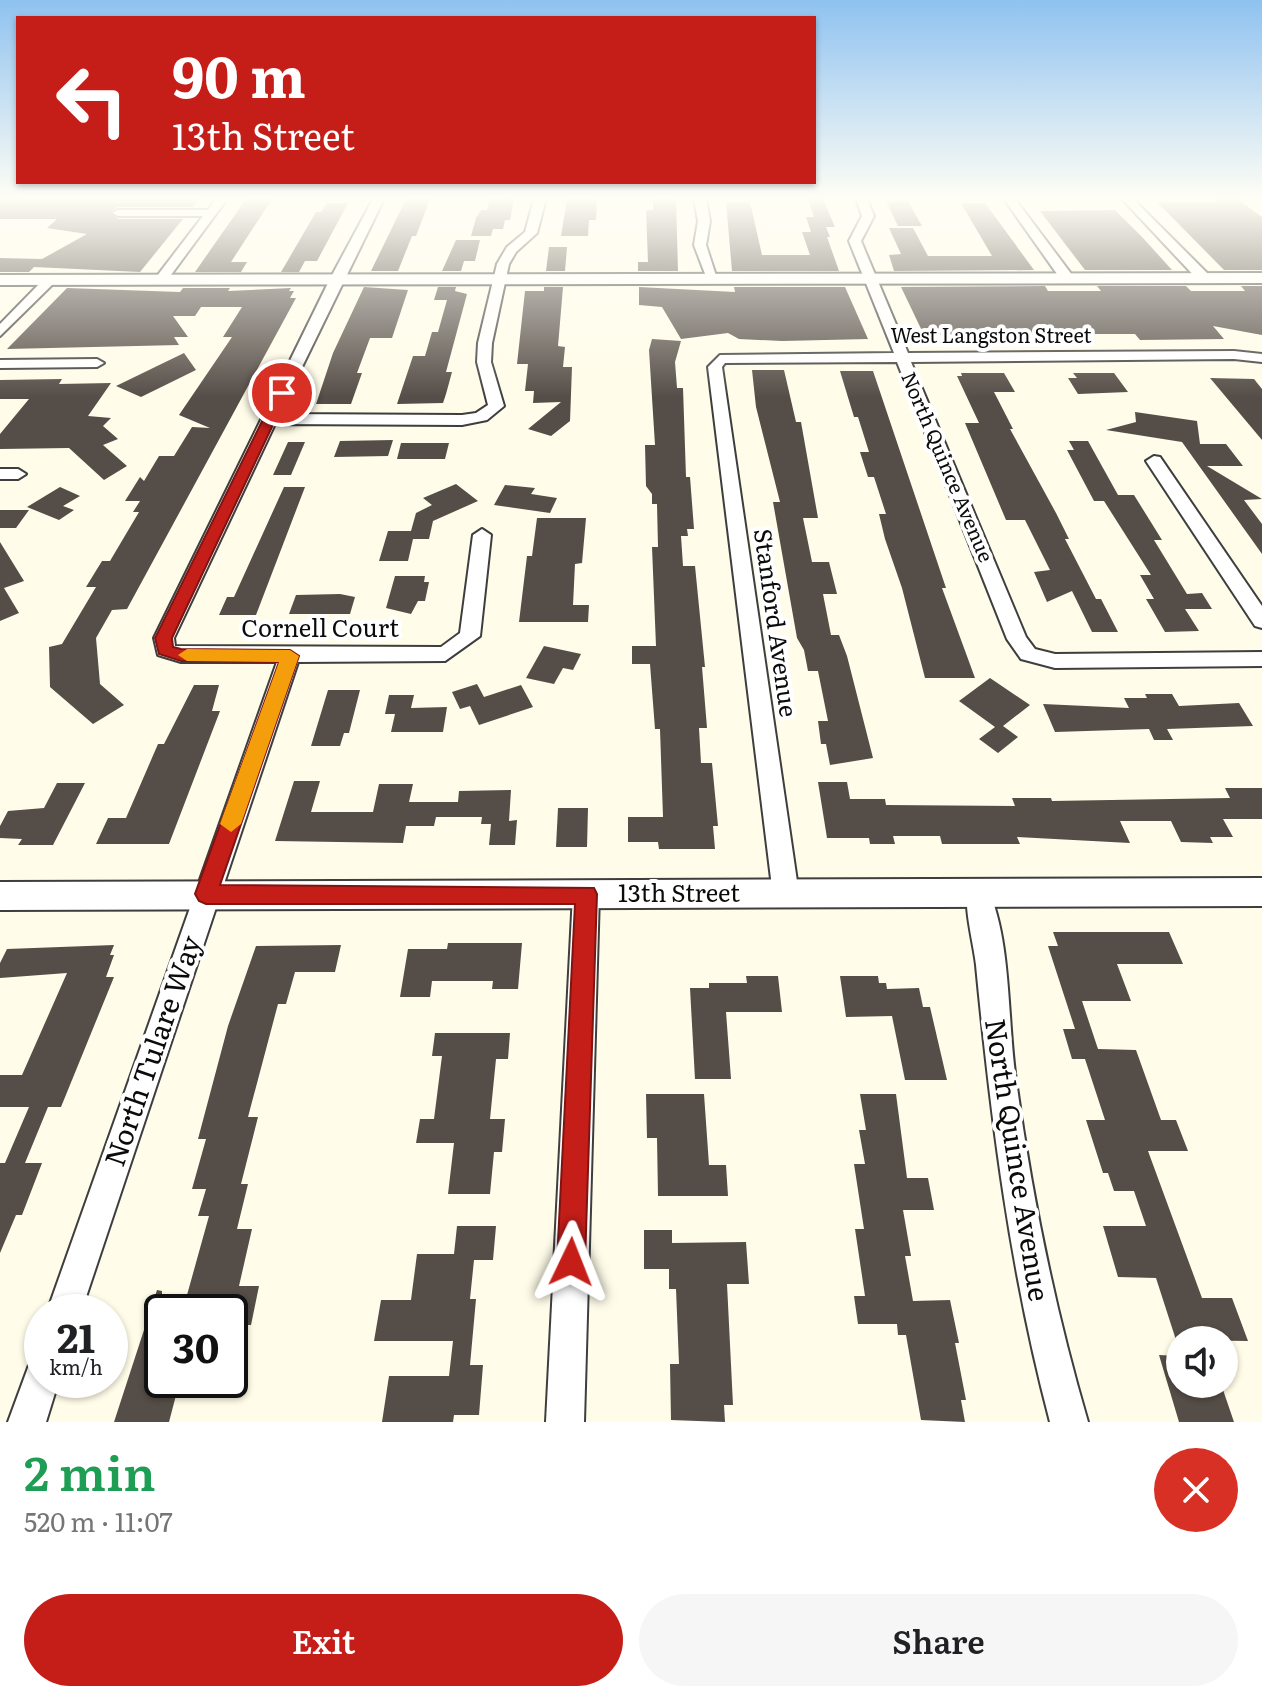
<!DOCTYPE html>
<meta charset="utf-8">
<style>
:root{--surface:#fff;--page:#f6f6f6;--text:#202124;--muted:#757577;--accent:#c51e19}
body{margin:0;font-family:Literata,serif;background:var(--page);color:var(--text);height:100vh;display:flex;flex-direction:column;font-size:30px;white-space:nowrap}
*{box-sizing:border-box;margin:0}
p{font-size:26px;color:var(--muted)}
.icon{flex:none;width:44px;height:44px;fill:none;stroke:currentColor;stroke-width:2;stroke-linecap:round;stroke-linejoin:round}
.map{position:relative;height:1422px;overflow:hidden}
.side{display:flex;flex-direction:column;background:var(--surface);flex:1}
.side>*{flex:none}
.hud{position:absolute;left:16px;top:16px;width:800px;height:168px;border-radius:0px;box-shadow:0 2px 6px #0004;background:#c51e19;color:#fff;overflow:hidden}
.controls{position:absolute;left:1166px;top:1326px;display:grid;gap:16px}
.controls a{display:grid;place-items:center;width:72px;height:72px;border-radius:50%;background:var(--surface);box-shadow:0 2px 6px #0004;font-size:40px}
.speed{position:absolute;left:24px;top:1294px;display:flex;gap:16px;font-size:40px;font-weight:700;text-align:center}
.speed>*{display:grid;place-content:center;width:104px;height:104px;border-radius:50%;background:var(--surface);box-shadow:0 2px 6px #0004;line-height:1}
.speed small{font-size:20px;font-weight:400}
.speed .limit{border:4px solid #111;border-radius:12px;background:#fff;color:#111}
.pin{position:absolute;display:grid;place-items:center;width:68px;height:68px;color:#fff;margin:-34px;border:4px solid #fff;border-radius:50%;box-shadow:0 2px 8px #0007}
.me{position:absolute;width:88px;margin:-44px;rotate:2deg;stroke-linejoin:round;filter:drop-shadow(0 0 6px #0008)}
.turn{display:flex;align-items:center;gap:28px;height:168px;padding:0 24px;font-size:36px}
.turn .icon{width:104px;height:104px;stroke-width:2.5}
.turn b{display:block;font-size:56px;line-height:68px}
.round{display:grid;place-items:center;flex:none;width:84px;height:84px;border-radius:42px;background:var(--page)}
.overview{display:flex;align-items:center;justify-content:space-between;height:136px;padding:0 24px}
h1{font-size:48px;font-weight:600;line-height:60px;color:#1e9e55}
.primary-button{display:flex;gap:16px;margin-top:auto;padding:16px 24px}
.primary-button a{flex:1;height:92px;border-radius:48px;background:var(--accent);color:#fff;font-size:32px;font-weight:600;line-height:92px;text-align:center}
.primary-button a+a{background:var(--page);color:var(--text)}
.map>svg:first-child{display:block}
.building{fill:#554d47}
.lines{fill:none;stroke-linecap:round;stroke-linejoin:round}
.minor-casing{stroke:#3e3e3e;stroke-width:4}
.tertiary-casing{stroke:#3e3e3e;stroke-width:4}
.minor{fill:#fff;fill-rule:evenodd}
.tertiary{fill:#fff;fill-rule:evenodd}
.route{fill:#c51e19;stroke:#801410;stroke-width:2}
.slow{fill:#f59e0b}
.labels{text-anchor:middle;stroke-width:8;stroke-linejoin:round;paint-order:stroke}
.far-street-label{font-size:20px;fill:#0b0b0b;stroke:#fff}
.street-label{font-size:24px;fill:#0b0b0b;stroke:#fff}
.near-street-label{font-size:28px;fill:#0b0b0b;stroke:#fff}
</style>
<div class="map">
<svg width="1262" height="1422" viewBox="0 0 1262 1422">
<rect width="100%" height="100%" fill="#fffce9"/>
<g class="building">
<path d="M0 199H199L193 207H118L109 212 118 219H183L140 272 34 267 29 272H0V258L42 259 87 234 47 228 57 219H0Z"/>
<path d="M246 199H272L231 262H247L241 272H195Z"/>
<path d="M406 199H430L416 236H412L398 271H371Z"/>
<path d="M490 199H514L510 220H505L503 229H493L491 236H471L476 218 481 210H487Z"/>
<path d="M567 199H597L596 220H589L588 236H561Z"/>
<path d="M653 199H676L678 271H638V262H648L646 210H653Z"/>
<path d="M808 199H823L835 227H826L830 237H827L839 271H732L726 202H750L762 255H810L802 232H811L806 217H814Z"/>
<path d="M1213 199H1237L1262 217V270H1224L1157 202H1217Z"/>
<path d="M886 201H908L922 226H898Z"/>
<path d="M327 203H348L317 261H305L299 272H281L316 212H321Z"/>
<path d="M961 203H985L1034 270 894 271 889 255 901 254 889 228H913L928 256H992Z"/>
<path d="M1115 210 1143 238 1172 270H1085L1040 211Z"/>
<path d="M456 240H480L475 261H464L461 271H442Z"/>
<path d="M549 247H567L565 271H546Z"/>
<path d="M1045 286 1048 291H1101L1097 286H1186L1191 291H1245L1241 286H1262V335L1213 326 1224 339 1140 340 1135 334H1076L1081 341H1041L1037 335H980L984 342 945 341 942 335H924L901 287Z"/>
<path d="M364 287 408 290 392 338H370L357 373H362L351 404H316L333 353Z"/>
<path d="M438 287H456L455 291 467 294 446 372H452L446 394 443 403 397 404 413 356H425L432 332H438L447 300H434Z"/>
<path d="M544 287H563L558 346 565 347 563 367H572L570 421 551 436 528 429 561 402 533 403 534 391H525L528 364H517L525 291H544Z"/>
<path d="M639 287 735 292 734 287H845L868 339 782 341 739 339 728 333 681 339 662 307 639 305Z"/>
<path d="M67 288 180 292 183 288H230L228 291 291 288 289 291H294L290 298H296L127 609 112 610 96 638 100 684 124 705 93 724 50 687 49 647 62 644 96 587H86L102 561H110L139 512H133L140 501H125L140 477 144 481 159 456H174L192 427 210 428 179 415 232 337H223L242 307H201L195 316H173L188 337H174L179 345 7 349Z"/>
<path d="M652 339 681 341 675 362 677 388H683L686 477H690L694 529H687L688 536H681L683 566H695L705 667H702L707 728H699L701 763H712L718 826H713L715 849H659L658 842H628V817H663L660 729H655L650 664H632V646H656L652 547H658L657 504H652V494L646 486 645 445H655L649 350Z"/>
<path d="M184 353 196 370 141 397 116 386Z"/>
<path d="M752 370H784L796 422H801L818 518H803L812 562H829L837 594H823L831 635H839L847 656 873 758 830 765 826 744H821L818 721H828L818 671H808L804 650 797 638 773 502H780L756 407Z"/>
<path d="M840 371H873L946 588H942L975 678H925L902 588 885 539 879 514H886L874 477H868L860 452H869L858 417H854Z"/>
<path d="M961 373H1004L1015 392H994L1013 429H1010L1056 513 1069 539H1065L1096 599H1101L1118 632H1092L1072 591 1047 602 1034 572 1050 570 1025 520H1006L965 423H979L957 376H962Z"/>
<path d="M1073 373H1114L1128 392 1078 394 1068 378H1077Z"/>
<path d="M1210 378 1254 379 1262 389V440Z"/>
<path d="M62 379 59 384 111 383 88 416 111 418 103 426 118 439 103 445 127 466 104 480 69 448 0 449V434L29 399H0V380Z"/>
<path d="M1135 412 1197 421 1200 444H1226L1243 466H1207L1262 499 1244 500 1262 524V554L1182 442 1106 430 1136 422Z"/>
<path d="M393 440 388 456 334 457 340 441Z"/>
<path d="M1069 441H1088L1118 495H1134L1162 540H1154L1187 594 1202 593 1212 609H1185L1199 631 1165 632 1146 599H1154L1140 575H1151L1104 501H1094L1067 450H1074Z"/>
<path d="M288 442H305L291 475H273Z"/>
<path d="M401 443H449L445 459H397Z"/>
<path d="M456 484 478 501 433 521 429 539H413L408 561H379L388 531H411L416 513 432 505 423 498Z"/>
<path d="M505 485 535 488 531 494 557 498 550 513 494 505Z"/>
<path d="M60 487 80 496 63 506 74 510 59 520 27 507Z"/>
<path d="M284 487H305L256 615H219L227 597H234Z"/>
<path d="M0 510H29L16 528H0Z"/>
<path d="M537 518H586L582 563 575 564 573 605H589L588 622H519L527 556H532Z"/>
<path d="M0 542 24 581 4 588 19 613 0 621Z"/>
<path d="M395 576H425L424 582H429L425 601H418L411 614 386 608Z"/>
<path d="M340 594 355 597 350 614H289L296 595Z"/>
<path d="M544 646 581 654 573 670 563 668 554 684 526 678Z"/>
<path d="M990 678 1030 705 1003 726 1018 737 998 753 979 739 995 727 959 701Z"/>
<path d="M477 684 484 697 521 685 533 707 479 725 470 706 460 709 452 692Z"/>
<path d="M194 685H219L212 711H220L169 844H96L108 818H126L158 744H164Z"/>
<path d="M328 690H360L349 733H344L340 746H311Z"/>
<path d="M1145 694H1172L1179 706 1239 703 1253 726 1167 729 1173 740H1154L1149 729 1055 732 1043 704 1129 708 1124 698H1147Z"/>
<path d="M389 695H414L411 708 447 707 443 732H391L395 714H385Z"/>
<path d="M294 781H320L311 812H373L379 784H413L409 802H458L459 791 511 790 509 821 517 820 515 845H489L491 824H481L482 817H436L434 826H406L403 843 275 841Z"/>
<path d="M818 782H847L850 799H885L886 805 1015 806 1012 798H1051L1052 801 1230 798 1225 788H1262V819H1223L1233 837H1210L1213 843 1181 842 1171 821H1120L1130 843 1017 837 1020 844H942L940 836H893L895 844H870L869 838H827Z"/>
<path d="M57 783H85L53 845H18L22 839 0 838V826L8 811 44 808Z"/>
<path d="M558 808H588L587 847H556Z"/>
<path d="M1053 932H1169L1183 964H1117L1131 1001H1082L1098 1049 1136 1050 1161 1120H1176L1188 1151H1148L1202 1298H1232L1248 1341 1176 1340 1156 1278 1118 1277 1103 1226H1146L1134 1191H1114L1108 1173H1103L1086 1120H1105L1085 1059H1072L1063 1029H1075L1048 946H1058Z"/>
<path d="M448 943H522L518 989H492L493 981H432L430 997H400L408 949H447Z"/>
<path d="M114 945 110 955H114L106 977H114L61 1107H48L25 1163H42L22 1215H16L0 1253V1163H5L29 1107H0V1075H22L67 973 0 978V963L7 949Z"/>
<path d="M341 945 335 972H295L286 1004H278L248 1117H258L241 1184H248L237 1229H252L239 1286H259L251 1325H230V1312H162V1380H180L169 1422H114L157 1290 162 1291V1295H187L209 1216H198L206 1189H192L206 1139H198L228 1026 256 946Z"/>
<path d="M746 976H778L782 1012H726L731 1079H695L690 988H709V983H747Z"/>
<path d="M840 976H878L879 983H886L887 989 919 988 923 1007H930L947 1080H905L892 1016 846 1017Z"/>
<path d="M435 1033H510L508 1059H496L490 1119H505L502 1152H494L490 1194H448L454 1143H416L420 1119H434L442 1056H432Z"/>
<path d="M646 1094H704L709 1165H726L728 1196H658L657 1138H647Z"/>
<path d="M860 1094H896L907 1178H928L934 1210H903L911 1256H905L913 1301 950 1300 959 1343H955L966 1400H961L965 1422 921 1420 906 1335H898L897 1324H858L854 1296H865L855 1229H864L854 1164H865L859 1130H866Z"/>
<path d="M457 1226H496L493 1260H474L470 1299H476L470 1365H483L479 1415H454L453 1422H382L389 1376H449L453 1341H374L381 1300H411L417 1254H454Z"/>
<path d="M644 1230H672V1243L746 1242 749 1284H727L733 1405H724L725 1422 671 1420 670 1364H679L676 1289H669V1269H644Z"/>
<path d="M1159 1355 1180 1356V1384H1221L1234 1422H1179Z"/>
</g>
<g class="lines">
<g class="minor-casing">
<g id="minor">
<path d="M216 199H227L165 283 160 284 154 280 203 216H118L112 213 118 210H208Z"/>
<path d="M373 199H384L279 414 462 415 476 413 488 405 477 362 478 343 497 264 507 247 525 232 534 199H546L537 233 516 252 509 264 492 343 491 362 504 406 487 420 462 425 275 424 174 638 175 646 441 647 460 633 473 535 482 529 491 535 480 636 445 661 298 662 81 1312H47L277 662H181L158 655 154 638 330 279Z"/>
<path d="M694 199H706L710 221 706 245 718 282 707 279 694 245 698 221Z"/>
<path d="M856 199H867L874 216 861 241 908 353 1234 351 1262 354V362L1234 359 911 362 1026 637 1035 649 1055 654 1262 652V666L1055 668 1021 659 1007 639 897 362 725 363 722 367 799 895 795 903 786 906 777 903 773 895 708 367 720 355 894 353 849 241 862 216Z"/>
<path d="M1004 199H1015L1072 275V281H1062Z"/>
<path d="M1122 199H1133L1209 275V281H1199Z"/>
<path d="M46 277 57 280 0 336V324Z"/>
<path d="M0 360 97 359 104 363 97 367 0 368Z"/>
<path d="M1154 456 1160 457 1262 606V628L1255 626 1146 461Z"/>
<path d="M0 469H18L26 474 18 479H0Z"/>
<path d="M586 883 595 886 599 894 584 1422H546L573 894 577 886Z"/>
<path d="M978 884 987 887C1012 940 1007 1022 1016 1080 1032 1196 1055 1310 1088 1422H1050C1010 1271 991 1120 976 965 974 945 962 902 969 887Z"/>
<path d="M42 1360V1380H59L46 1422H8L29 1365Z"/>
</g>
</g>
<g class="tertiary-casing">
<g id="tertiary">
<path d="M1262 273V283L0 285V275Z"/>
<path d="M1262 878V906L0 910V882Z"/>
</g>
</g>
<use href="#minor" class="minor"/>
<use href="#tertiary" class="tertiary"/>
</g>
<linearGradient id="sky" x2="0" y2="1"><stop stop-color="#8fc2f0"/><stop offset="0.5" stop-color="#fffef5"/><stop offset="1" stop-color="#fffef5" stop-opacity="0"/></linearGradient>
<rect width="1262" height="398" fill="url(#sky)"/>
<path class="route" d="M282 389 288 393 172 638 173 647 181 649 290 650 299 656 220 885 594 888 597 894 585 1262 581 1272 571 1276 561 1272 557 1262 575 904H206L199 901 195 894 279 662 181 661 159 654 155 638 276 393Z"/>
<path class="slow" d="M187 649 290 650 299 656 241 824 231 832 220 824 279 662 187 661 178 655Z"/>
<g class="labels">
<g class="far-street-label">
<text x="991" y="343">West Langston Street</text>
<text transform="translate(947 467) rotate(67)" y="7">North Quince Avenue</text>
</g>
<g class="street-label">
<text transform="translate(775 623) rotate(82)" y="8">Stanford Avenue</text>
<text x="320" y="637">Cornell Court</text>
<text x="679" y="902">13th Street</text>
</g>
<g class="near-street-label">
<text transform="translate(153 1051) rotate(-71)" y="10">North Tulare Way</text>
<text transform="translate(1017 1160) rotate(81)" y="10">North Quince Avenue</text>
</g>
</g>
</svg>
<div class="controls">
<a><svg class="icon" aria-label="sound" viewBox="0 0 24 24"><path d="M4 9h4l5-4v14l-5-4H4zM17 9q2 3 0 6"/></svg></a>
</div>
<div class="speed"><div>21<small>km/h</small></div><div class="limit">30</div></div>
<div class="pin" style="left:282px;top:393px;background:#d93025"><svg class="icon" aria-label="arrive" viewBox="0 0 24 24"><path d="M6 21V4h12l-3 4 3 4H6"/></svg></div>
<svg class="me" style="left:571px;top:1262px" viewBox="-20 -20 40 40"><path d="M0-17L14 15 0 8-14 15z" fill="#c51e19" stroke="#fff" stroke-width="4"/></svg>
<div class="hud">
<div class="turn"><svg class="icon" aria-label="left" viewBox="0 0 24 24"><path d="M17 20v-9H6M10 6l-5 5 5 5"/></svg><div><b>90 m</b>13th Street</div></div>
</div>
</div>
<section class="side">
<div class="overview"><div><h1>2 min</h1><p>520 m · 11:07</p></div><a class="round" style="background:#d93025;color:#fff"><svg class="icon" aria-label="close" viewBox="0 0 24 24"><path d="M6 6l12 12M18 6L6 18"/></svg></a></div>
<div class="primary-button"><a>Exit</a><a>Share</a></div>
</section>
